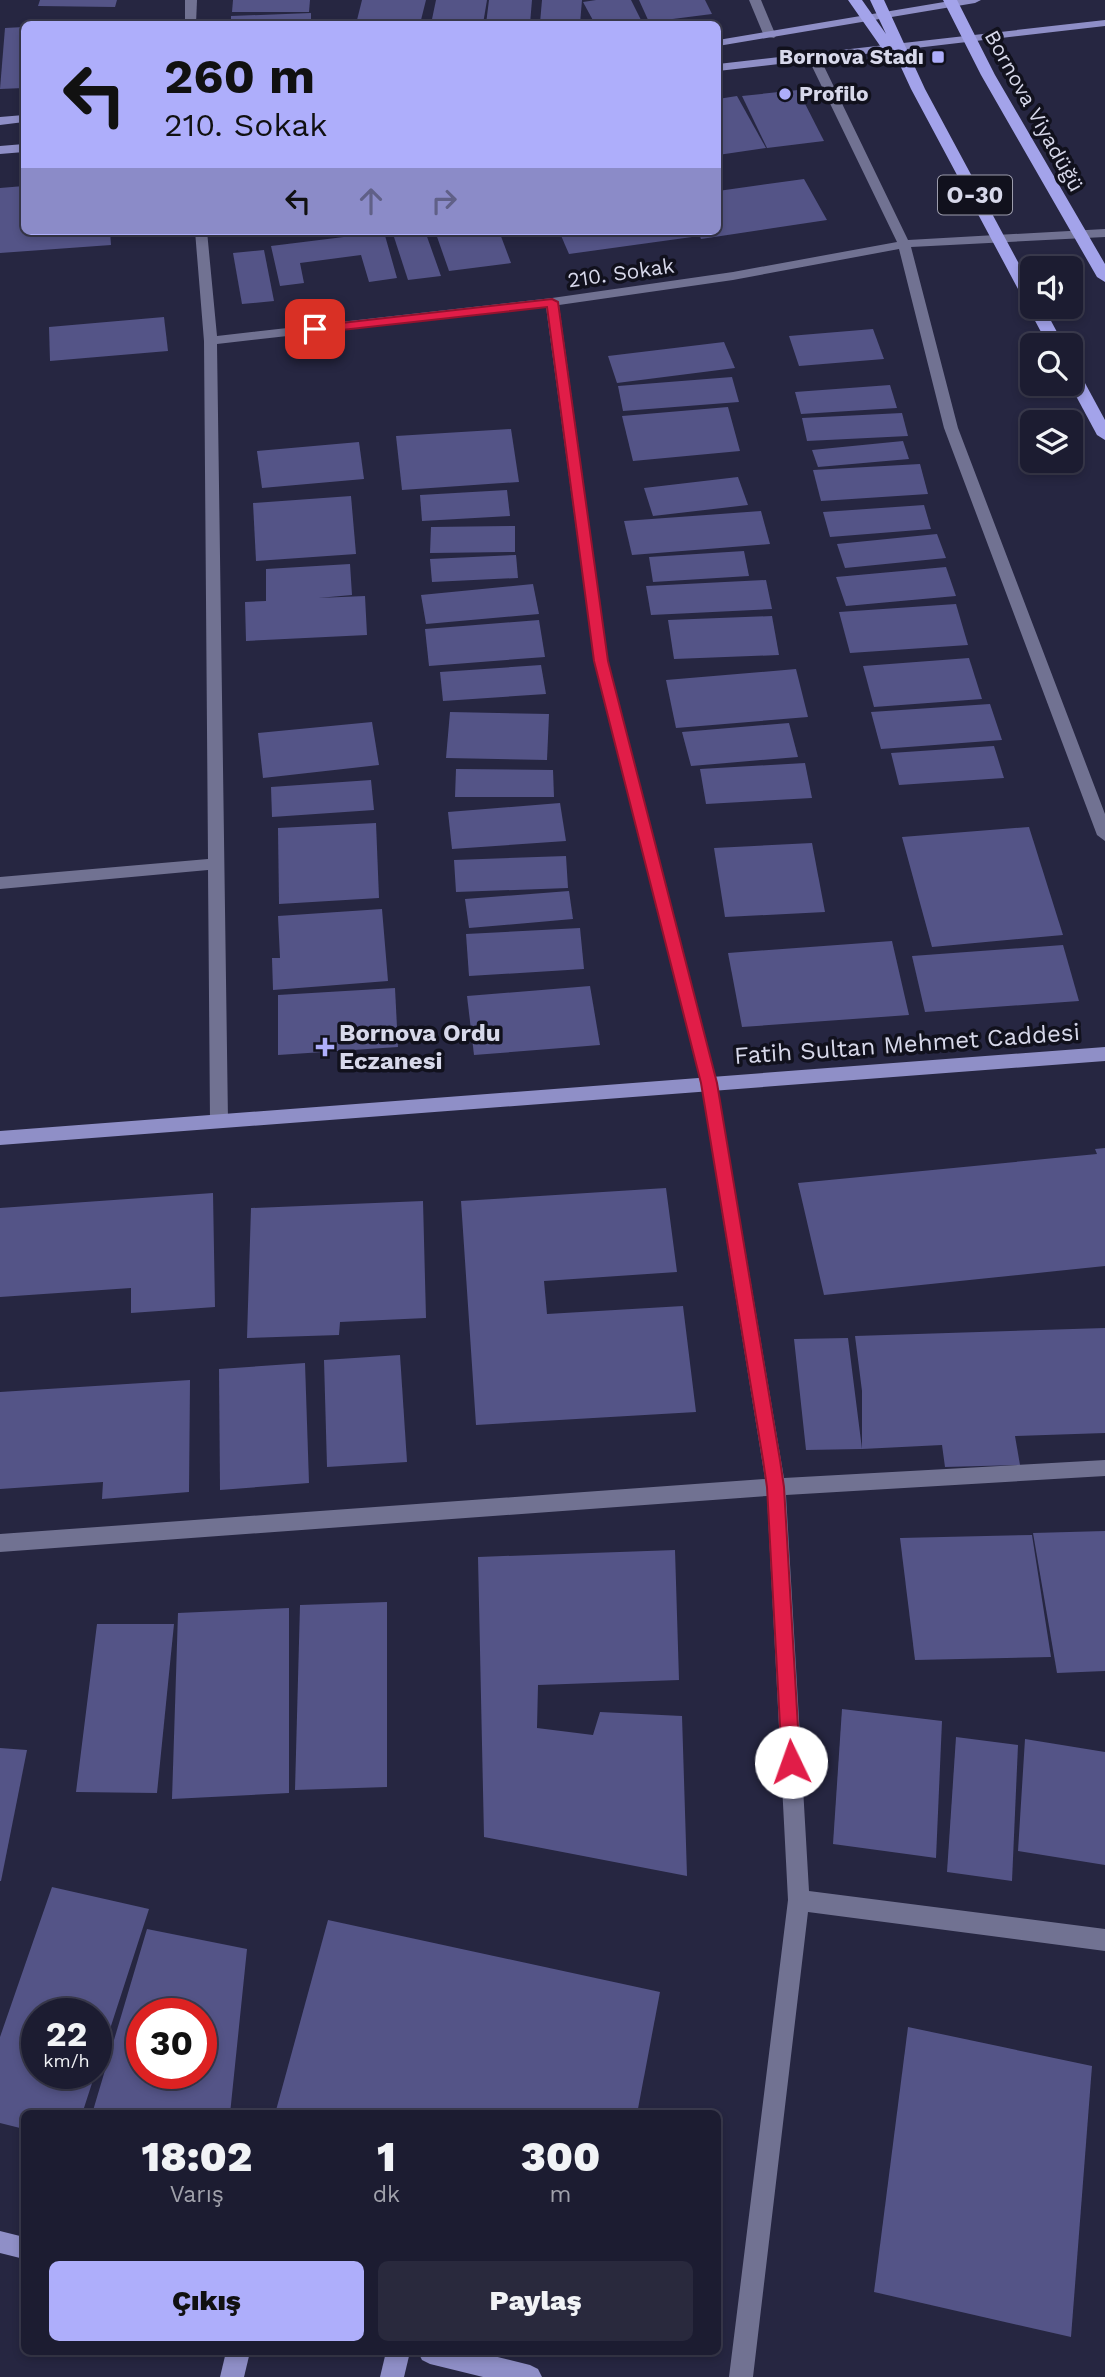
<!DOCTYPE html>
<html lang="tr">
<meta charset="utf-8">
<style>
:root{--surface:#1c1c31;--page:#29293d;--text:#f1f3f6;--muted:#a0a1ab;--line:#3a3a4d;--accent:#aeaefb}
body{margin:0;font-family:"Work Sans",sans-serif;background:var(--page);color:var(--text);height:100vh;display:flex;flex-direction:column;font-size:26px;white-space:nowrap}
*{box-sizing:border-box;margin:0}
p{font-size:23px;color:var(--muted)}
.icon{flex:none;width:38px;height:38px;fill:none;stroke:currentColor;stroke-width:2;stroke-linecap:round;stroke-linejoin:round}
.map{position:relative;flex:1;overflow:hidden}
.sheet{position:absolute;left:21px;top:2110px;width:700px;height:245px;display:flex;flex-direction:column;background:var(--surface);border-radius:10px;box-shadow:0 4px 10px #0003,0 0 0 2px var(--line)}
.sheet>*{flex:none}
.guide{position:absolute;left:21px;top:21px;width:700px;height:214px;border-radius:10px;box-shadow:0 4px 10px #0003,0 0 0 2px var(--line);background:#aeaefb;color:#111;overflow:hidden}
.controls{position:absolute;left:1020px;top:256px;display:grid;gap:14px}
.controls a{display:grid;place-items:center;width:63px;height:63px;border-radius:10px;background:var(--surface);box-shadow:0 4px 10px #0003,0 0 0 2px var(--line);font-size:35px}
.speed{position:absolute;left:21px;top:1998px;display:flex;gap:14px;font-size:35px;font-weight:700;text-align:center}
.speed>*{display:grid;place-content:center;width:91px;height:91px;border-radius:50%;background:var(--surface);box-shadow:0 4px 10px #0003,0 0 0 2px var(--line);line-height:1}
.speed small{font-size:18px;font-weight:400}
.speed .limit{border:10px solid #d22;background:#fff;color:#111}
.pin{position:absolute;display:grid;place-items:center;width:60px;height:60px;color:#fff;margin:-30px;border-radius:14px;box-shadow:0 4px 10px #0006}
.me{position:absolute;width:77px;margin:-38px;rotate:357deg;stroke-linejoin:round;filter:drop-shadow(0 0 5px #0008)}
.turn{display:flex;align-items:center;gap:24px;height:147px;padding:0 28px;font-size:32px}
.turn .icon{width:91px;height:91px;stroke-width:2.5}
.turn b{display:block;font-size:49px;line-height:60px}
.lanes{display:flex;align-items:center;height:66px;padding:0 28px;background:#0003;justify-content:center;gap:35px;direction:ltr}
.lanes .off{opacity:.35}
.eta{display:flex;justify-content:space-evenly;align-items:center;height:119px;text-align:center}
.eta b{font-size:42px;font-weight:800;line-height:49px}
.cta{display:flex;gap:14px;margin-top:auto;padding:14px 28px}
.cta a{flex:1;height:80px;border-radius:10px;background:var(--accent);color:#111;font-size:28px;font-weight:800;line-height:80px;text-align:center}
.cta a+a{background:var(--page);color:var(--text)}
.map>svg:first-child{display:block}
.building{fill:#545487;fill-rule:evenodd}
.lines{fill:none;stroke-linecap:round;stroke-linejoin:round}
.minor{fill:#717292;fill-rule:evenodd}
.major{fill:#8f8fc7;fill-rule:evenodd}
.highway{fill:#a3a3ea;fill-rule:evenodd}
.route{fill:#e11d48;stroke:#92132f;stroke-width:2}
.poi-dot{fill:#aeaefb;stroke:#11111d;stroke-width:2.5}
.labels{text-anchor:middle;stroke-width:7;stroke-linejoin:round;paint-order:stroke}
.far-poi-label{font-size:21px;font-weight:bold;fill:#d7d8ea;stroke:#11111d;text-anchor:end}
.far-street-label{font-size:21px;fill:#d7d8ea;stroke:#11111d}
.shield{fill:#11111d;stroke:#9c9cac;stroke-width:2}
.shield-label{font-size:23px;font-weight:bold;fill:#d7d8ea}
.poi-label{font-size:24px;font-weight:bold;fill:#d7d8ea;stroke:#11111d;text-anchor:start}
.street-label{font-size:24px;fill:#d7d8ea;stroke:#11111d}
</style>
<div class="map">
<svg width="1105" height="2377" viewBox="0 0 1105 2377">
<rect width="100%" height="100%" fill="#262641"/>
<g class="building">
<path d="M40 0H117L115 7 38 6Z"/>
<path d="M233 0H310L309 12H232Z"/>
<path d="M362 0H426L420 24H356Z"/>
<path d="M436 0H487L483 24H431Z"/>
<path d="M489 0H532L530 24H486Z"/>
<path d="M542 0H582L580 24 540 23Z"/>
<path d="M596 0H631L641 20 595 24 583 2Z"/>
<path d="M639 0H705L712 14 649 22Z"/>
<path d="M311 13V24H231V16Z"/>
<path d="M24 27V88L0 89 5 28Z"/>
<path d="M798 90 824 141 767 148 742 96Z"/>
<path d="M737 96 766 148 718 155V99Z"/>
<path d="M804 179 827 220 701 239 698 231H718V191Z"/>
<path d="M24 186V231H110L111 245 0 253V188Z"/>
<path d="M421 231H425L441 276 408 280 393 234Z"/>
<path d="M435 231H499L511 263 449 271Z"/>
<path d="M559 231H689L692 237 569 254Z"/>
<path d="M384 232 397 278 369 282 361 255 300 263 304 283 280 286 271 246Z"/>
<path d="M264 250 274 301 242 304 233 253Z"/>
<path d="M164 317 168 351 50 361 49 327Z"/>
<path d="M873 329 884 359 799 366 789 336Z"/>
<path d="M724 342 735 368 617 383 608 356Z"/>
<path d="M732 377 739 402 623 411 618 386Z"/>
<path d="M890 385 897 408 801 414 795 392Z"/>
<path d="M728 407 740 451 633 461 622 416Z"/>
<path d="M902 413 908 436 807 441 802 418Z"/>
<path d="M511 429 519 482 402 490 396 436Z"/>
<path d="M903 441 909 459 818 467 812 450Z"/>
<path d="M359 442 364 479 262 488 257 451Z"/>
<path d="M920 464 928 494 821 501 813 470Z"/>
<path d="M738 477 748 505 653 516 644 488Z"/>
<path d="M507 490 510 516 422 521 420 495Z"/>
<path d="M351 496 356 554 256 561 253 503Z"/>
<path d="M924 505 931 529 830 537 823 512Z"/>
<path d="M761 511 770 544 632 555 624 521Z"/>
<path d="M515 526V552L430 553 431 527Z"/>
<path d="M937 534 946 558 845 568 837 544Z"/>
<path d="M744 551 749 576 653 582 649 557Z"/>
<path d="M516 555 518 578 432 582 430 559Z"/>
<path d="M350 564 352 595 318 598 365 596 367 635 246 641 245 602 266 601V569Z"/>
<path d="M946 567 956 596 846 606 836 577Z"/>
<path d="M766 580 772 609 651 615 646 586Z"/>
<path d="M533 584 539 614 426 624 421 595Z"/>
<path d="M956 604 968 645 850 653 839 612Z"/>
<path d="M772 616 779 655 674 659 668 620Z"/>
<path d="M539 620 545 657 429 666 425 629Z"/>
<path d="M969 658 982 699 874 707 863 666Z"/>
<path d="M541 665 546 694 443 701 440 672Z"/>
<path d="M796 669 808 717 676 728 666 680Z"/>
<path d="M990 704 1002 740 881 749 871 712Z"/>
<path d="M450 712 549 714 547 760 446 758Z"/>
<path d="M372 722 379 765 263 778 258 733Z"/>
<path d="M789 723 798 757 691 766 682 732Z"/>
<path d="M994 746 1004 778 899 785 891 753Z"/>
<path d="M805 763 812 798 706 804 700 769Z"/>
<path d="M456 769 553 770 554 797H455Z"/>
<path d="M371 780 374 810 272 817 271 787Z"/>
<path d="M560 803 566 841 452 849 448 812Z"/>
<path d="M376 823 379 898 279 904 278 828Z"/>
<path d="M1029 827 1063 935 932 947 902 837Z"/>
<path d="M812 843 825 912 725 917 714 848Z"/>
<path d="M566 856 568 888 456 892 454 860Z"/>
<path d="M569 891 573 919 469 928 465 899Z"/>
<path d="M382 909 388 981 273 990 272 958H280L278 916Z"/>
<path d="M580 928 584 969 469 976 466 934Z"/>
<path d="M892 941 909 1015 742 1027 728 953Z"/>
<path d="M1063 945 1079 1001 925 1012 912 956Z"/>
<path d="M590 986 600 1045 474 1055 467 996Z"/>
<path d="M395 988 398 1047 278 1055V995Z"/>
<path d="M1105 1148V1266L824 1295 798 1183 1097 1154 1095 1149Z"/>
<path d="M666 1188 677 1272 544 1281 547 1314 683 1306 696 1412 476 1425 461 1201Z"/>
<path d="M213 1193 215 1307 131 1313V1288L0 1297V1208Z"/>
<path d="M423 1201 426 1318 340 1322 339 1335 247 1338 251 1208Z"/>
<path d="M1105 1328V1433L1015 1436 1020 1465 945 1467 942 1445 862 1449 806 1450 794 1339 848 1338 862 1449V1391L855 1336Z"/>
<path d="M400 1355 407 1462 327 1467 324 1360Z"/>
<path d="M305 1363 309 1483 220 1490 219 1369Z"/>
<path d="M190 1380 189 1492 102 1499 103 1482 0 1489V1392Z"/>
<path d="M1105 1531V1671L1057 1673 1033 1533Z"/>
<path d="M1032 1535 1051 1657 915 1660 900 1538Z"/>
<path d="M675 1550 679 1680 538 1685 537 1728 593 1735 600 1712 682 1716 687 1876 484 1837 478 1557Z"/>
<path d="M387 1602V1787L295 1790 300 1605Z"/>
<path d="M289 1608V1793L172 1799 178 1613Z"/>
<path d="M97 1624H174L157 1793 76 1792Z"/>
<path d="M842 1709 942 1721 936 1858 833 1844Z"/>
<path d="M956 1737 1018 1745 1012 1881 947 1872Z"/>
<path d="M1025 1739 1105 1752V1865L1018 1851Z"/>
<path d="M0 1748 27 1750 1 1881H0Z"/>
<path d="M52 1887 149 1909 97 2069 96 2014H37V2074H95L82 2114H24V2129L0 2123V2037Z"/>
<path d="M328 1920 660 1992 637 2114H275Z"/>
<path d="M147 1929 247 1949 230 2114H92ZM142 2014H201V2074H142Z"/>
<path d="M908 2027 1092 2066 1071 2337 874 2292Z"/>
</g>
<g class="lines">
<g class="minor">
<path d="M185 0H197L196 24H185Z"/>
<path d="M749 0H761L776 36 774 38 764 36Z"/>
<path d="M813 53 819 56 908 240 1105 229V237L911 247 958 428 1105 814V841L1097 835 944 428 899 249 733 280 559 305 608 661 717 1083 784 1478 1105 1460V1476L786 1495 809 1891 1105 1929V1951L808 1912 753 2377H729L788 1900 767 1496 0 1552V1534L765 1479 701 1083 594 661 546 307 217 344 228 1121 225 1126H213L210 1121 208 870 0 889V877L208 859 204 341 195 231H207L217 336 552 298 733 272 897 242 807 56Z"/>
</g>
<g class="major">
<path d="M956 0H981L975 3 718 46V40Z"/>
<path d="M1105 20V26L718 71V64Z"/>
<path d="M24 115V122L0 125V117Z"/>
<path d="M24 144V152L0 154V146Z"/>
<path d="M1105 1047V1061L0 1145V1131Z"/>
<path d="M0 2231 24 2237V2259L0 2253Z"/>
<path d="M226 2352H250L244 2377H220Z"/>
<path d="M386 2352H410L404 2377H380Z"/>
<path d="M418 2352H477L530 2365 538 2369 542 2377H483L430 2364 422 2360Z"/>
</g>
<g class="highway">
<path d="M848 0H862L886 34 870 0H884L925 89 1032 288V306H1043L1064 345H1048L911 89 893 50H883Z"/>
<path d="M943 0H957L995 75 1105 264V282L1097 277 981 75Z"/>
<path d="M1071 367 1079 372 1105 420V440L1097 435 1069 383Z"/>
</g>
</g>
<path class="route" d="M552 299 558 302 608 661 717 1083 780 1460 784 1487 800 1762 797 1769 791 1771 784 1769 782 1762 767 1487 763 1460 701 1083 594 661 547 307 315 333 309 329 315 326Z"/>
<g class="poi-dot">
<rect x="931" y="50" width="14" height="14" rx="3.5"/>
<circle cx="785" cy="94" r="7"/>
<path d="M321.5 1036.5h7v7h7v7h-7v7h-7v-7h-7v-7h7z"/>
</g>
<g class="labels">
<g class="far-poi-label">
<text x="924" y="64">Bornova Stadı</text>
<text x="799" y="101" text-anchor="start">Profilo</text>
</g>
<g class="far-street-label">
<text transform="translate(1034 111) rotate(61)" y="7">Bornova Viyadüğü</text>
<text transform="translate(621 273) rotate(-8)" y="7">210. Sokak</text>
</g>
<rect class="shield" x="938" y="175.5" width="74" height="39" rx="5"/>
<g class="shield-label">
<text x="975" y="203">O-30</text>
</g>
<g class="poi-label">
<text x="339" y="1041">Bornova Ordu<tspan x="339" dy="28">Eczanesi</tspan></text>
</g>
<g class="street-label">
<text transform="translate(907 1044) rotate(-4)" y="8">Fatih Sultan Mehmet Caddesi</text>
</g>
</g>
</svg>
<div class="controls">
<a><svg class="icon" aria-label="sound" viewBox="0 0 24 24"><path d="M4 9h4l5-4v14l-5-4H4zM17 9q2 3 0 6"/></svg></a>
<a><svg class="icon" aria-label="search" viewBox="0 0 24 24"><circle cx="10" cy="10" r="6"/><path d="M15 15l6 6"/></svg></a>
<a><svg class="icon" aria-label="layers" viewBox="0 0 24 24"><path d="M12 4l9 5-9 5-9-5zM3 14l9 5 9-5"/></svg></a>
</div>
<div class="speed"><div>22<small>km/h</small></div><div class="limit">30</div></div>
<div class="pin" style="left:315px;top:329px;background:#d93025"><svg class="icon" aria-label="arrive" viewBox="0 0 24 24"><path d="M6 21V4h12l-3 4 3 4H6"/></svg></div>
<svg class="me" style="left:791px;top:1762px" viewBox="-20 -20 40 40"><circle r="19" fill="#fff"/><path d="M0-13L10 11 0 6-10 11z" fill="#e11d48"/></svg>
<div class="guide">
<div class="turn"><svg class="icon" aria-label="left" viewBox="0 0 24 24"><path d="M17 20v-9H6M10 6l-5 5 5 5"/></svg><div><b>260 m</b>210. Sokak</div></div>
<div class="lanes"><svg class="icon" aria-label="left" viewBox="0 0 24 24"><path d="M17 20v-9H6M10 6l-5 5 5 5"/></svg><svg class="icon off" aria-label="ahead" viewBox="0 0 24 24"><path d="M12 20V5M6 11l6-6 6 6"/></svg><svg class="icon off" aria-label="right" viewBox="0 0 24 24"><path d="M7 20v-9h11M14 6l5 5-5 5"/></svg></div>
</div>
<section class="sheet">
<div class="eta">
<div><b>18:02</b><p>Varış</p></div>
<div><b>1</b><p>dk</p></div>
<div><b>300</b><p>m</p></div>
</div>
<div class="cta"><a>Çıkış</a><a>Paylaş</a></div>
</section>
</div>
